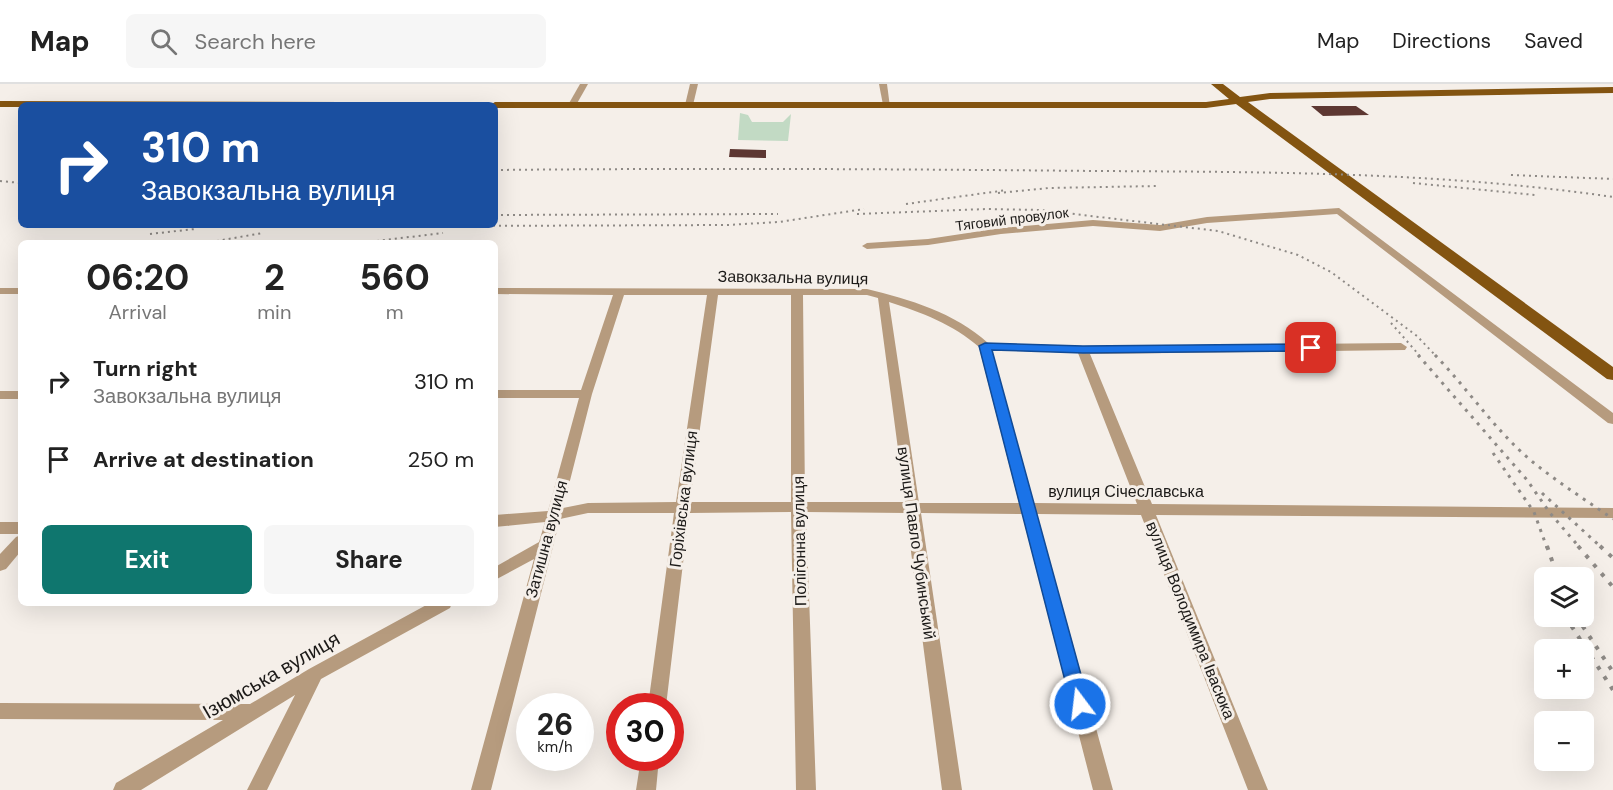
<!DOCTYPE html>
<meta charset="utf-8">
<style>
:root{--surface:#fff;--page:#f6f6f6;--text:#222;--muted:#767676;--line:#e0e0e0;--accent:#0f766e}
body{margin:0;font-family:"DM Sans",sans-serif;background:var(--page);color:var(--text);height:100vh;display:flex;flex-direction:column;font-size:22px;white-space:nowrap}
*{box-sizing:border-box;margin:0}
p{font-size:20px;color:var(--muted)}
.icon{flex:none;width:33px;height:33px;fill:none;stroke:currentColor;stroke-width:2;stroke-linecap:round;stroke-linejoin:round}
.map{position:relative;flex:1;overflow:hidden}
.details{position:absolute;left:18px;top:156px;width:480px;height:366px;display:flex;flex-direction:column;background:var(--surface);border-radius:9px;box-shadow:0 6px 24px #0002}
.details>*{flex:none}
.hud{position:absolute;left:18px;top:18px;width:480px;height:126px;border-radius:9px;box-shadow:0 6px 24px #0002;background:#1a4fa0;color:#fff;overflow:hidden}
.buttons{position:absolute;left:1534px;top:483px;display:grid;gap:12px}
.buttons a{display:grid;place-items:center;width:60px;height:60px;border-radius:9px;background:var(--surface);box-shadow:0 6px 24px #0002;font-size:30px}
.speed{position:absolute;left:516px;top:609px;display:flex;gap:12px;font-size:30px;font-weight:700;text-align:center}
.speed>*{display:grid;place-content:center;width:78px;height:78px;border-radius:50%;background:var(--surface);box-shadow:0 6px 24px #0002;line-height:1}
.speed small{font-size:15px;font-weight:400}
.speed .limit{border:9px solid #d22;background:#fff;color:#111}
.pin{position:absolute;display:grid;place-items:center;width:51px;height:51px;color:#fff;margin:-26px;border-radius:12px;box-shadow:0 3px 9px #0006}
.me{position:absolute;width:66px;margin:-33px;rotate:345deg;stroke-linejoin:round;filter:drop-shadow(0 0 4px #0008)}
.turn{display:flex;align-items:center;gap:21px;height:126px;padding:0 24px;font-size:27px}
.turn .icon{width:78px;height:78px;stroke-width:2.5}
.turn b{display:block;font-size:42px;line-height:51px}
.eta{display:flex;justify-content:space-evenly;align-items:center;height:102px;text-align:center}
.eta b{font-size:36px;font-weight:700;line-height:42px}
.button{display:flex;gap:12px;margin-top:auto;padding:12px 24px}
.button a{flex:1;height:69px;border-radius:9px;background:var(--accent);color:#fff;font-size:24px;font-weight:700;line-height:69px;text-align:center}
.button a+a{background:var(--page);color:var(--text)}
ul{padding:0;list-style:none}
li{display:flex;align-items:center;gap:18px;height:78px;padding:0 24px}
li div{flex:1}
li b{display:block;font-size:22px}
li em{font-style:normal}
header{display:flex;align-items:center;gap:36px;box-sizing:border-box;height:84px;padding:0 30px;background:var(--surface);border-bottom:2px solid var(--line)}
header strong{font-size:28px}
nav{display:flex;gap:33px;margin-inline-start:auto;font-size:21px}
.search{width:420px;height:54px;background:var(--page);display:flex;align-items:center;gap:15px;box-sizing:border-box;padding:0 21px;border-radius:9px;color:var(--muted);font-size:22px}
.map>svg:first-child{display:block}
.green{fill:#c2dac4}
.building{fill:#5d3732}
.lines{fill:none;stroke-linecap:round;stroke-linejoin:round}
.minor{fill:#b69b7e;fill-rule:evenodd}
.major{fill:#835411;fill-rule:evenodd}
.rail-far2{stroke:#8e8a86;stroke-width:2;stroke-dasharray:2 4;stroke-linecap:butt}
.rail-far1{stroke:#8e8a86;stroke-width:3;stroke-dasharray:3 6;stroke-linecap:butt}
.rail{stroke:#8e8a86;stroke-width:4;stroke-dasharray:4 8;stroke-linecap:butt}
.route{fill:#1a73e8;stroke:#114b97;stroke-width:1.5}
.labels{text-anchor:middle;stroke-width:6;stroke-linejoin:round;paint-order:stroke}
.far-street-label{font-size:14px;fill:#1c1a18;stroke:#f5efe9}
.street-label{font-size:16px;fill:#1c1a18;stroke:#f5efe9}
.near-street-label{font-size:20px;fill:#1c1a18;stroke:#f5efe9}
</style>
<header>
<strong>Map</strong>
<div class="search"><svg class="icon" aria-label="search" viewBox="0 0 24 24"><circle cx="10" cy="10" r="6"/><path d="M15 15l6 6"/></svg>Search here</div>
<nav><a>Map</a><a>Directions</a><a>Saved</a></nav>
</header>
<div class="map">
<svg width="1613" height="706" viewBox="0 0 1613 706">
<rect width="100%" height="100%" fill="#f5efe9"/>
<path class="green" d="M740 29 748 31 752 38H783L791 30 788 57 738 56Z"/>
<g class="building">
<path d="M1311 22H1356L1369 31 1323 32Z"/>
<path d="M730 65 766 66V74L729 73Z"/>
</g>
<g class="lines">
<g class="minor">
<path d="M580 0H588L575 23H569L568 21Z"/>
<path d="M690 0H698L693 21 689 23 685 21Z"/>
<path d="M879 0H887L890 23 883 21Z"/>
<path d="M1339 124 1613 329V340L1608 339 1337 130 1207 139 1160 147 1093 142 1001 150 928 161 867 165 862 162 867 159 928 155 1001 144 1093 136 1160 141 1207 133Z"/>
<rect x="0" y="204" width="21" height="6"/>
<path d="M495 204 867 205C909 215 955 229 988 259L1083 262 1401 259 1407 263 1405 266 1090 270 1152 420 1613 424V434L1156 431 1268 706H1248L1141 431 1037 430 1113 706H1093L1022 430 921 429 962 706H942L906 429 806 428 816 706H796L791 428 689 429 666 622H648L674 429H588L560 435 491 706H471L534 475 495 496V483L539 458 545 438 495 443V431L548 427 579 314H495V306H581L613 211 495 210ZM624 211H707L676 418 588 419 563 424 592 310ZM718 211H791V418H690ZM803 211H867L878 214 905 418H805ZM889 218C921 228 954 241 979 263L1019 419H919ZM992 266 1078 269 1137 420 1034 419Z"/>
<rect x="0" y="307" width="21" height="8"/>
<rect x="0" y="438" width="21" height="12"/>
<path d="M21 451V467L6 485 0 487V470L16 453Z"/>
<path d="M430 519H452L450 524 321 595 267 706H247L295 611 141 706H113L116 699 223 636 0 635V619L250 620 309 585Z"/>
<path d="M641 674H659L656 706H636Z"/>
</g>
<g class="major">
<path d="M1211 0H1223L1240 13 1270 9 1613 3V9L1270 15 1248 18 1613 283V296L1607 295 1236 20 1206 24H495V21H490L495 18H1206L1229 15Z"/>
<path d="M0 17 344 18 349 21H21V23H0Z"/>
</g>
<g class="rail-far2">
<path d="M495 86C696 84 896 85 1097 87 1270 88 1442 88 1613 113"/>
<path d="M1511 91 1613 95"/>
<path d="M0 97 21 99"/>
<path d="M1413 99 1535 111"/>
<path d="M998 109 1049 104 1157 102"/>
<path d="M906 120 1007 106"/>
<path d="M857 130 987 125 1040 126 1218 147 1298 171 1331 188 1417 252 1436 272"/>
<path d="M495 131 778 130"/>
<path d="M187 143 727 141 779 138 864 125"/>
<path d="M150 150 195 145"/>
<path d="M205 159 263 149"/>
<path d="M329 159 368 158 443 149"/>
<path d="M1391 239 1420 272"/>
</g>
<g class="rail-far1">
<path d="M1418 271 1527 396 1550 429 1580 464"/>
<path d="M1435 271C1469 306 1496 348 1534 379 1559 399 1587 417 1613 435"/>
<path d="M1493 369 1534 428 1547 464"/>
<path d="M1542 409 1602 464"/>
</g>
<g class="rail">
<path d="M1547 462 1558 494"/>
<path d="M1578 462 1613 503"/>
<path d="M1600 462 1613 474"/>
<path d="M1565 532 1613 606"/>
<path d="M1576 532 1613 588"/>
</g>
</g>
<path class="route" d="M985 259 1083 262 1311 260 1317 264 1311 267 1083 269 992 266 1089 620 1086 625 1080 628 1074 625 1071 620 979 262Z"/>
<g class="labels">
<g class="far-street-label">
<text transform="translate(1012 135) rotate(-7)" y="5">Тяговий провулок</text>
</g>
<g class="street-label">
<text transform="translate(793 193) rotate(1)" y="6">Завокзальна вулиця</text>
<text x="1126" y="413">вулиця Січеславська</text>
<text transform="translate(683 415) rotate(-83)" y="6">Горіхівська вулиця</text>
<text transform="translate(546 455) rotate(-75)" y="6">Затишна вулиця</text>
<text transform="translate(799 457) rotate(-91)" y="6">Полігонна вулиця</text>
<text transform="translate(917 459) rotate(82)" y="6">вулиця Павло Чубинський</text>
<text transform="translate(1191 536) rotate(68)" y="6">вулиця Володимира Івасюка</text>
</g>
<g class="near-street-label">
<text transform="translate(271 591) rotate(-30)" y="7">Ізюмська вулиця</text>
</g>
</g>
</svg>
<div class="buttons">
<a><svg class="icon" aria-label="layers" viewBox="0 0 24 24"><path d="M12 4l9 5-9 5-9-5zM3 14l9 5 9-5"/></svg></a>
<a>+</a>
<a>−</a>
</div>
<div class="speed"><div>26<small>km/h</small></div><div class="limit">30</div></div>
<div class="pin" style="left:1311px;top:264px;background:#d93025"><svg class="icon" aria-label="arrive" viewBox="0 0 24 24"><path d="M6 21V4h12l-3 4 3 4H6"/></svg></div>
<svg class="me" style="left:1080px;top:620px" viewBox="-20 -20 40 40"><circle r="17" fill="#1a73e8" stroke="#fff" stroke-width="3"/><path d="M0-11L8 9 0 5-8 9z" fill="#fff"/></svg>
<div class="hud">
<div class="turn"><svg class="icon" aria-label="right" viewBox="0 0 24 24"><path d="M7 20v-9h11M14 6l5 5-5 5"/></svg><div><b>310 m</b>Завокзальна вулиця</div></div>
</div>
<section class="details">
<div class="eta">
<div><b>06:20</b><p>Arrival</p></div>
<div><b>2</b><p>min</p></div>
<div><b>560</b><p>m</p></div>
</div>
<ul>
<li><svg class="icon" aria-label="right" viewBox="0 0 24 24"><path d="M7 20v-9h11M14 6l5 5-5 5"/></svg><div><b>Turn right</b><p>Завокзальна вулиця</p></div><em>310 m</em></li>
<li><svg class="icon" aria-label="arrive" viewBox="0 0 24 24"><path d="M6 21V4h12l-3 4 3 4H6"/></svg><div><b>Arrive at destination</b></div><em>250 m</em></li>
</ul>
<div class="button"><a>Exit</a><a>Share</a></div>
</section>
</div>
